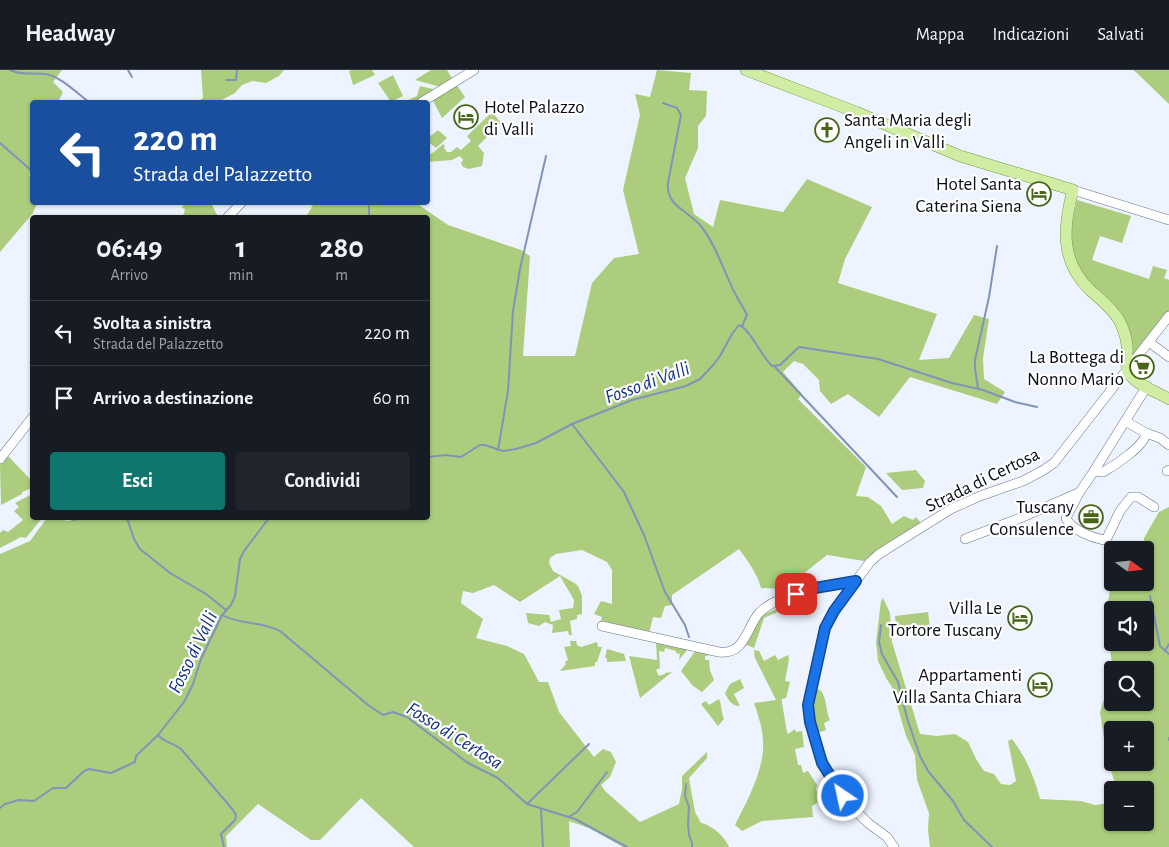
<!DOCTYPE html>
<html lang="it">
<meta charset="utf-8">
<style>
:root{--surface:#171b24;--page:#20242c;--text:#f1f3f6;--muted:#9ea1a6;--line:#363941;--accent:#0f766e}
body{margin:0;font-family:"Alegreya Sans",sans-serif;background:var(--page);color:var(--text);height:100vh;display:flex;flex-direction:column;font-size:19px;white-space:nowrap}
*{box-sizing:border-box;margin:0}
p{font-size:16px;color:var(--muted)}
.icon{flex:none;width:28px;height:28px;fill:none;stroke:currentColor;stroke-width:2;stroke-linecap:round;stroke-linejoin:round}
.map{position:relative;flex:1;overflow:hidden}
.side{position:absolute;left:30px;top:145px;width:400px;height:305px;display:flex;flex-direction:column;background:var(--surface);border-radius:5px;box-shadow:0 1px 4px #0004}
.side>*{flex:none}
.banner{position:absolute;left:30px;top:30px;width:400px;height:105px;border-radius:5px;box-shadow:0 1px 4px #0004;background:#1a4fa0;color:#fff;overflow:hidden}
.needle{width:32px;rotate:105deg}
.controls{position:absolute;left:1104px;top:471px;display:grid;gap:10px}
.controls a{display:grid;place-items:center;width:50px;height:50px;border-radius:5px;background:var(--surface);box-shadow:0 1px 4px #0004;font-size:25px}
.pin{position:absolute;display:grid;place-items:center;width:42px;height:42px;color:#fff;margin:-21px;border-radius:10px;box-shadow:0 2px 8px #0006}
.me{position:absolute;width:55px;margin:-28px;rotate:326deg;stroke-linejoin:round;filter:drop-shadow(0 0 4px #0008)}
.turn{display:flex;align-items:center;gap:18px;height:105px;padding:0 20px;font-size:22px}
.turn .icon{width:65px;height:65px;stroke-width:2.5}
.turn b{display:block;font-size:35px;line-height:42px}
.eta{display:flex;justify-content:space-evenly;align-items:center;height:85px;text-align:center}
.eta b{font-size:30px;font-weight:700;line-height:35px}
.action{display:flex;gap:10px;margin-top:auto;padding:10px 20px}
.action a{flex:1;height:58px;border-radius:5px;background:var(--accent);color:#fff;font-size:20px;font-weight:700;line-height:58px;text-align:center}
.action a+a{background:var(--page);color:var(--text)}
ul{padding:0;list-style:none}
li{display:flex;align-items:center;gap:15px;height:65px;padding:0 20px;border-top:1px solid var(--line)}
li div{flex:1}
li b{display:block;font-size:19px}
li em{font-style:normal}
header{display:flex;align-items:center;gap:30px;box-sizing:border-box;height:70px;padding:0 25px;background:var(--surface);border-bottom:1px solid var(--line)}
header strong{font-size:24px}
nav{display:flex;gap:28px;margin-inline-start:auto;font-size:18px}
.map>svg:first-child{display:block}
.green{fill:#abcd7d;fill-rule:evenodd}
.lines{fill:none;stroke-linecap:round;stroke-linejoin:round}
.stream{stroke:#8293b9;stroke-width:2}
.minor-casing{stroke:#67738c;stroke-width:10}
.major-casing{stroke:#76984a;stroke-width:12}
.minor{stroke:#fff;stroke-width:9}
.major{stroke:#d0eea3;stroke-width:11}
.route-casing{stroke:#114b97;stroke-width:12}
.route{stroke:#1a73e8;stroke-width:9}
.labels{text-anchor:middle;stroke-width:4.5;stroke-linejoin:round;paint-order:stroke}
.poi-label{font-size:19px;fill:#080c15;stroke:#fff;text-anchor:end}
.street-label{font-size:19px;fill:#080c15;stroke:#fff}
.water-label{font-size:20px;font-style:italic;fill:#13318a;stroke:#fff}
</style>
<header>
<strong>Headway</strong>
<nav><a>Mappa</a><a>Indicazioni</a><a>Salvati</a></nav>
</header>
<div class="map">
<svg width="1169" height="777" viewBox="0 0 1169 777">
<rect width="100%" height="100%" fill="#edf3ff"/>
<g class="green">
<path d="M0 0H62L53 12 63 22 58 32H32V97L29 105 32 108V132L37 133 33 143 0 182Z"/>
<path d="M201 0H284L279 6 266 13 252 11 242 15 235 23 218 32H197L203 28Z"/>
<path d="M352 0H372L375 5 353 15 349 1Z"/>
<path d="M431 0H447L453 10 441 17 415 10Z"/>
<path d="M657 0 691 3 689 20 707 21 706 46 698 56V78L685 108 694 144 713 157 720 130 783 142 807 109 872 137 845 189 838 213 937 244 919 290 949 288 974 245 989 249 983 288 984 309 1005 322 997 334 910 307 879 347 848 324 831 334 820 321 819 310 803 294 794 291 783 302 802 324 798 329 866 397 856 426 868 427 881 436 892 454 904 446 913 450 916 447 921 453 884 475 864 491 827 485 784 519 761 518C757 503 748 491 739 479L672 525V535L665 536 661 548 653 547 649 564 600 553 602 547 594 544 601 531 612 534V500L607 492 582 480 556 484 550 488 549 493 553 501 576 514 579 518 582 526V544L577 545V549L570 551 572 565H569L568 561 552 563 553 555 545 552 539 556 528 553 526 543 549 545 551 552 561 549 559 540 573 538 574 530 560 506 520 532 494 515 473 523 463 521 461 533 483 549 476 568 507 576 524 584 539 612H548L559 642 594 687 603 679 611 682 616 692 610 707 601 715 605 721 640 752 679 734 682 719V706L707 682V688L689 708 695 742 701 753C712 755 725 767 729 777H623L589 758 569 751 570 777H414L361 728 320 770H311L258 734 226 766 227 777H0V484L30 471 47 448H62L66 451 72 450V448H428V148L306 147 314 133H416L448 155 521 180 530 186 523 286H575L592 213 614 188 639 184 623 120 640 45 635 24 650 27Z"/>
<path d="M1133 0H1169V34L1138 4Z"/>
<path d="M393 5 403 26 391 32 378 13Z"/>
<path d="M456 14 465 27 442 48 432 29Z"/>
<path d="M420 16 437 20 417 32H404L417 26Z"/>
<path d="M494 44 501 53 478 76 484 83 482 96 469 99 463 97 461 93 463 90 460 86 452 90 428 92V85L434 82 443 74 445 76 444 78 447 82H451L457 77 461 80 471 71 467 66 489 45Z"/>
<path d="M438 60 447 68 436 78 431 74 429 75 428 73V68Z"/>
<path d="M1077 130 1131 146 1122 173 1100 166 1092 190 1149 209 1153 196 1167 200 1164 208 1169 210V242L1135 287 1132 284 1131 267 1128 256 1120 243 1083 207 1072 185 1070 161Z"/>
<path d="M184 132 211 133 218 147H183L185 139 182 138Z"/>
<path d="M7 385 32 411V418L22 422V424L1 435 0 395Z"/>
<path d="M916 400 925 411 923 418 902 420 886 403Z"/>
<path d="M32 424V448H42L26 468 21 467 0 478V463L3 460 8 462 23 450 14 441 19 437 15 433Z"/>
<path d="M1169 437V777H930L928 760 929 743 917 710 915 685 906 666 892 617 886 608 878 591 876 572 881 531 883 528 890 543 892 572 920 664 937 666 955 664 968 672 976 689 984 701 994 704 1001 714 1010 715 1016 711 1008 671 1012 669C1026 687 1034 706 1040 729L1081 731 1095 735 1110 733 1112 723V752H1145V720H1113L1115 713 1107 689 1100 642 1112 603V632H1145V600H1113L1106 553 1112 499V512H1145L1144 468 1159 442ZM1112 540H1145V572H1112ZM1112 660H1145V692H1112Z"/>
<path d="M800 528V532L764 548 754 578 747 575 738 581 763 545Z"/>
<path d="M928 542 930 558 897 562 895 546Z"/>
<path d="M570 571H576L577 575 581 577 597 572 598 577H602L597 592H595V596L560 601 566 594 565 592 568 590 564 577 571 576Z"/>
<path d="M656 572 688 579 679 590 680 584 676 583V581L665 578 664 582 659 581 660 598 656 600 659 606 665 604V603L672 602 640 628 629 586 657 590Z"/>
<path d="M607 579 624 584 626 591 607 592V588H605Z"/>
<path d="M696 580 712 584 710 586V585L705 586V590H709L710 600 714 610 702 622 693 616 681 601Z"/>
<path d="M754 580 759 581 764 591 775 585 778 590 788 585 789 589 785 611 790 612 786 628 782 629V633L787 662 788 664 795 659 796 662 802 661 804 677 795 679 798 695H801L803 703 808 701 817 715 816 720 822 730 812 736 813 747 762 751 742 761 735 755C747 731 765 699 763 671 763 659 758 645 754 633L776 630 755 588Z"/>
<path d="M740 609 744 618 734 624 740 636C732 636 728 630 725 623L730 614Z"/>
<path d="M818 619C827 623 825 639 830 650L824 653 826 660 818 663 813 639 815 621Z"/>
<path d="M719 629C722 636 721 642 724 649L718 656 701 634 706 631 709 635Z"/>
</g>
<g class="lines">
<g class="stream">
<path d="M10 0C22 6 32 2 45 4 59 5 78 24 89 32"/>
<path d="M128 0 132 7"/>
<path d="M226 10H236L237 0"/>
<path d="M663 33 677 38 681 45 668 113C666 137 688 140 701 156 715 174 721 194 731 215 735 225 742 235 747 245L742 256"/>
<path d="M0 73 32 101"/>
<path d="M369 148V132"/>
<path d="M775 297 897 427"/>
<path d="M978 318 975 299V290L989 227 997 176"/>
<path d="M572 354 624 422 644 465 665 522 685 555 689 567"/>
<path d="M498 380 508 321 513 241 520 199 546 86"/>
<path d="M428 387 446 385 461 387 480 375H485L503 381 516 379 536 373 572 354 632 330 686 316 700 309 714 294 720 286 732 264 739 255C750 259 762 287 772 296L780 295 799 277 878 289 952 313 983 320 1015 332 1037 337"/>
<path d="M127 448 134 469 140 479 170 503 206 524 226 540"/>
<path d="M73 450 78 448"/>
<path d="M1150 526 1160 576 1169 584"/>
<path d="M222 545C240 555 262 551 280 561L368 635 383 645 393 642 407 647 468 693 498 708 527 734 575 749 627 777"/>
<path d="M881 555 879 572 882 584 898 612 907 648 920 686 928 701 953 731 964 750 992 777"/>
<path d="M1165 581 1169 574"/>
<path d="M158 665C163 672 174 673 181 679L233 740 236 745 235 750 221 764 224 777"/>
<path d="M1169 668V670"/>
<path d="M686 714 685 726 689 737 688 754 689 765 692 773V777"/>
<path d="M527 734 589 674"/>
<path d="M0 738 5 734 19 730 34 731 53 718H66L84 701 89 699 111 703 135 692 136 686 158 665 184 632 193 614 201 589 222 545 231 535 235 526 240 489 244 481 269 448"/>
<path d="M541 739 543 777"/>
<path d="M570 746 577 742 607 702"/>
</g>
<g class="minor-casing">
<g id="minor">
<path d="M422 32 474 0"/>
<path d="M1073 120 1169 150"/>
<path d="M227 148 242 132"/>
<path d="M1149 272 1169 287"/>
<path d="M1147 316 1094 401 1079 423 1066 448C1071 460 1093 468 1104 470L1107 468 1120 441 1131 427H1138L1154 437"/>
<path d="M1125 351 1146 363 1160 368 1169 375"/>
<path d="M0 389 32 348"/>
<path d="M1094 401 1103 402C1114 396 1145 376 1146 363"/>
<path d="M1167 401 1169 400"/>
<path d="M965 469 1023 447 1078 423"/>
<path d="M602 556 719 582C746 585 746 557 760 542 781 522 829 515 856 511"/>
<path d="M894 777 887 767 868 753 845 730 828 704 821 687 810 652 808 635 825 558 834 541 856 511 870 492 879 484 951 439 980 426 1023 411 1042 401 1054 393 1169 246"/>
</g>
</g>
<g class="major-casing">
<path id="major" d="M746 0 856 42 960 86 1073 120C1063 157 1060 191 1090 220 1100 229 1112 238 1119 250 1123 258 1126 266 1127 275 1128 284 1124 298 1130 305 1139 316 1157 322 1169 329"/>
</g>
<use href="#minor" class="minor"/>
<use href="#major" class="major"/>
</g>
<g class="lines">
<g class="route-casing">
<path id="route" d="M796 524 809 519 856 511 834 541 825 558 808 635 810 652 822 693 843 726"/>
</g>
<use href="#route" class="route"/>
</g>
<defs>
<g id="hotel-ring" transform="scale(1.25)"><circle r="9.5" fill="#fff" stroke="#486416" stroke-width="1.5"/><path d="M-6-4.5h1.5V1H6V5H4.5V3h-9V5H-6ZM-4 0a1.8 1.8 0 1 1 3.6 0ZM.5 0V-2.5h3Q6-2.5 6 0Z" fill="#486416"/></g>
<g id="church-ring" transform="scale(1.25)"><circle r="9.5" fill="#fff" stroke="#486416" stroke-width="1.5"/><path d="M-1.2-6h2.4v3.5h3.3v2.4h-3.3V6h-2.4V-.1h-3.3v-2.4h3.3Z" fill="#486416"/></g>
<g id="supermarket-ring" transform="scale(1.25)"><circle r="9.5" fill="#fff" stroke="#486416" stroke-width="1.5"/><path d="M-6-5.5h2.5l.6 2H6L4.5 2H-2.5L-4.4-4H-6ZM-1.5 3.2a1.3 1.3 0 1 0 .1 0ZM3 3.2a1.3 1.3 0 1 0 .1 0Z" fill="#486416"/></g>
<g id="office-ring" transform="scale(1.25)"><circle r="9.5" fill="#fff" stroke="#486416" stroke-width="1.5"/><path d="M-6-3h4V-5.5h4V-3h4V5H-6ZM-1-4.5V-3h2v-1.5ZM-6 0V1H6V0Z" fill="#486416"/></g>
</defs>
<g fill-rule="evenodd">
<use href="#hotel-ring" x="466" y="47"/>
<use href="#church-ring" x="827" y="60"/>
<use href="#hotel-ring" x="1039" y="124"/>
<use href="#supermarket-ring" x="1142" y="297"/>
<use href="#office-ring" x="1091" y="447"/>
<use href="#hotel-ring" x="1020" y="548"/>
<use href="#hotel-ring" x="1040" y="615"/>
</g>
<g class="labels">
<g class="poi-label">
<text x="484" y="43" text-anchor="start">Hotel Palazzo<tspan x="484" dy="22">di Valli</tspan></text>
<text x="844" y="56" text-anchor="start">Santa Maria degli<tspan x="844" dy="22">Angeli in Valli</tspan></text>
<text x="1022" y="120">Hotel Santa<tspan x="1022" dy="22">Caterina Siena</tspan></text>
<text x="1124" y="293">La Bottega di<tspan x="1124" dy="22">Nonno Mario</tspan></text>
<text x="1074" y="443">Tuscany<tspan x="1074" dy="22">Consulence</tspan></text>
<text x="1002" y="544">Villa Le<tspan x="1002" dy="22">Tortore Tuscany</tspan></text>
<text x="1022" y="611">Appartamenti<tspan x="1022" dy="22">Villa Santa Chiara</tspan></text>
</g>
<g class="street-label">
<text transform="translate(982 409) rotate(-26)" y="7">Strada di Certosa</text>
</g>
<g class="water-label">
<text transform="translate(647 312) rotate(-20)" y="7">Fosso di Valli</text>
<text transform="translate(192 582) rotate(-64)" y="7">Fosso di Valli</text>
<text transform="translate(455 665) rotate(32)" y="7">Fosso di Certosa</text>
</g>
</g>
</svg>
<div class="controls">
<a><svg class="needle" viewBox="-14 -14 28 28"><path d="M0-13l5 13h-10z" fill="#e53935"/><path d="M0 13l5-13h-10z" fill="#9ea1a6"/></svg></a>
<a><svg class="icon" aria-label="sound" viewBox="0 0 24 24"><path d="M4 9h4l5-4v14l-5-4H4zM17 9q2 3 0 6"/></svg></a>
<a><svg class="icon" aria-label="search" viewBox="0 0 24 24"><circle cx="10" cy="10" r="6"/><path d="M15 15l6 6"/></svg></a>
<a>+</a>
<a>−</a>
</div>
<div class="pin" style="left:796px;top:524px;background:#d93025"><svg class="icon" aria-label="arrive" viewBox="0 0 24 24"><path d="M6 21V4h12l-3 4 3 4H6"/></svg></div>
<svg class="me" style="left:843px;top:726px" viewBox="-20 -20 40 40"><circle r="17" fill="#1a73e8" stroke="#fff" stroke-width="3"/><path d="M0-11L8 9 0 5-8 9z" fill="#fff"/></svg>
<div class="banner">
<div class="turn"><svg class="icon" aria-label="left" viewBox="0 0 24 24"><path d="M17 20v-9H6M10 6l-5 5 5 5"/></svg><div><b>220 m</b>Strada del Palazzetto</div></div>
</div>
<section class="side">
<div class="eta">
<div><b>06:49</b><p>Arrivo</p></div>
<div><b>1</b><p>min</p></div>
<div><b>280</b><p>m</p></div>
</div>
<ul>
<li><svg class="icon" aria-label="left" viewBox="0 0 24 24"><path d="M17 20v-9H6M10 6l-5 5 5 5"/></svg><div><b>Svolta a sinistra</b><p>Strada del Palazzetto</p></div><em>220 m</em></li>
<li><svg class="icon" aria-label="arrive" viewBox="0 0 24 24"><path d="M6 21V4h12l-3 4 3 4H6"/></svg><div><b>Arrivo a destinazione</b></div><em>60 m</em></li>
</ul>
<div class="action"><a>Esci</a><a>Condividi</a></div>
</section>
</div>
